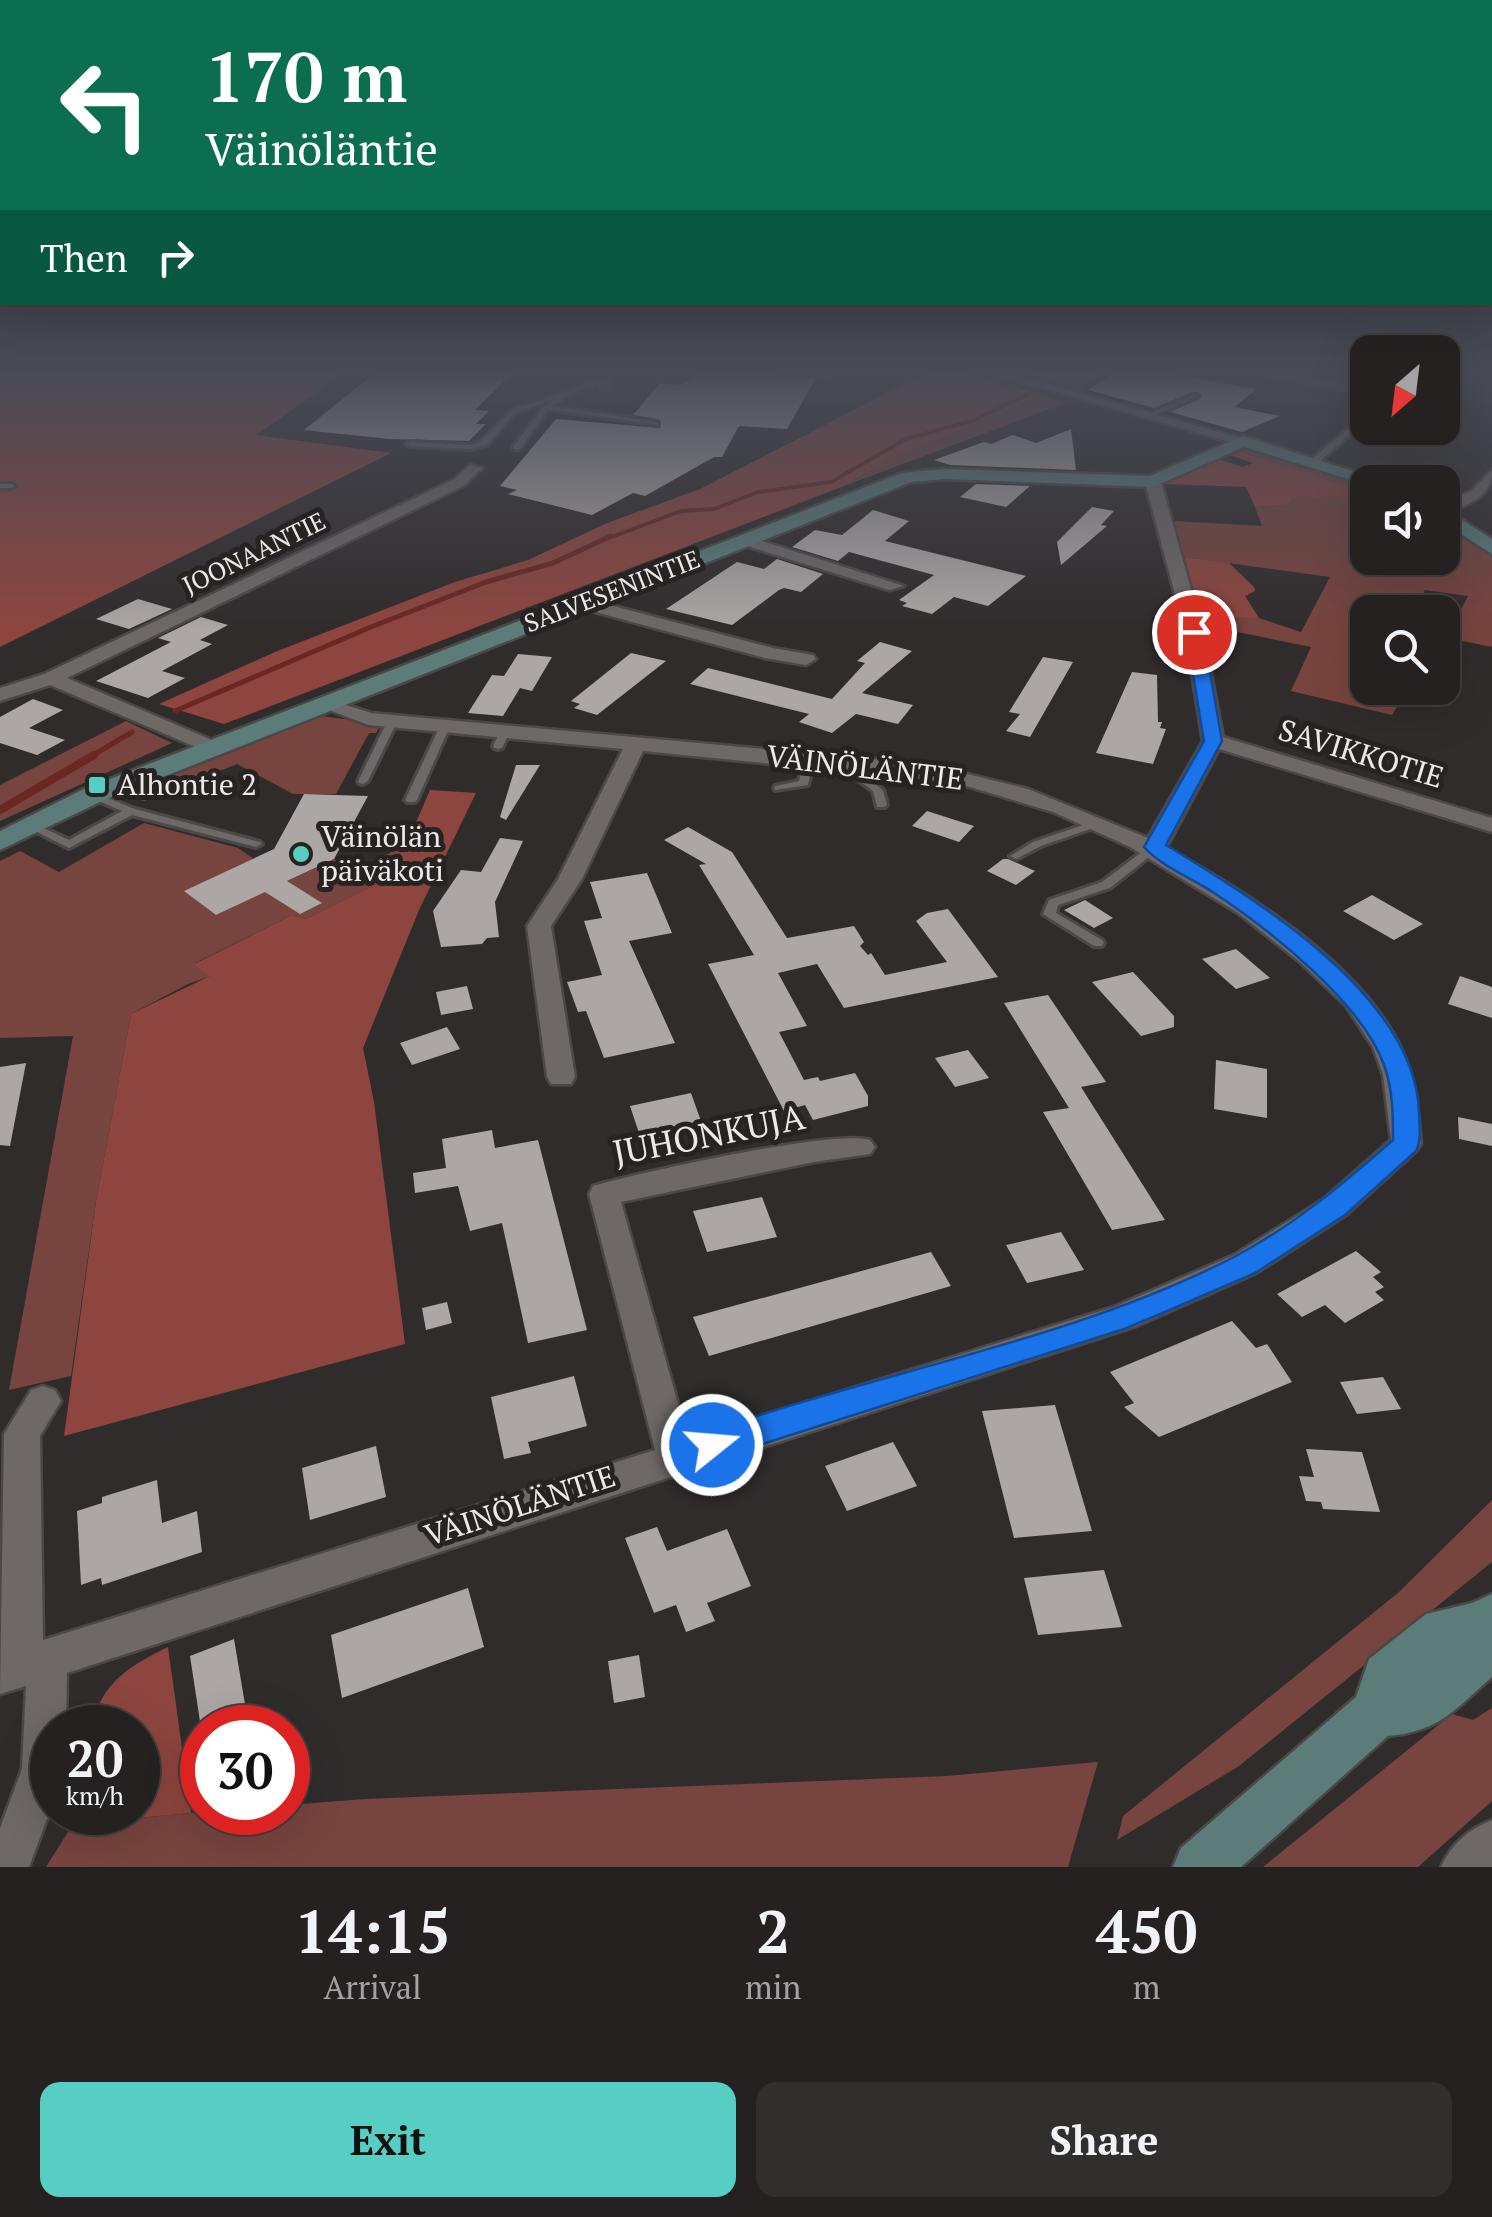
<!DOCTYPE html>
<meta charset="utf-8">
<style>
:root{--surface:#252121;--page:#312e2e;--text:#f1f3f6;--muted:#a3a3a5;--line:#423e3f;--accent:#56cec3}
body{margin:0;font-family:"PT Serif",serif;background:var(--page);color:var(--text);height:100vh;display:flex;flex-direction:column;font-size:38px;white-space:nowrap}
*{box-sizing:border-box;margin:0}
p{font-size:32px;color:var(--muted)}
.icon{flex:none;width:55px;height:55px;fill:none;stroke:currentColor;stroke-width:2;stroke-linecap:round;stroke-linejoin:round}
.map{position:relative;height:1867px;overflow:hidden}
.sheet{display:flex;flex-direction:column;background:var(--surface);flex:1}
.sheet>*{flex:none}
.banner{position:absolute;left:0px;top:0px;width:1492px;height:305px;box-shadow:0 10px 40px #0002,0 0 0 2px var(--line);background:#0b6e4f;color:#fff;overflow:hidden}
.needle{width:65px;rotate:208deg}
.controls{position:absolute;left:1350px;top:335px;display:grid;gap:20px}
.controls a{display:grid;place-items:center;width:110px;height:110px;border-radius:20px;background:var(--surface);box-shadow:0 10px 40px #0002,0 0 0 2px var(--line);font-size:50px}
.speed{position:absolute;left:30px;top:1705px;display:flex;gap:20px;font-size:50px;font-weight:700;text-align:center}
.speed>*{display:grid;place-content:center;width:130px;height:130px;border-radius:50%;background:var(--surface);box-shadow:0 10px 40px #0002,0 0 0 2px var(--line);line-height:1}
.speed small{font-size:25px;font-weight:400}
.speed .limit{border:15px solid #d22;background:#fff;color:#111}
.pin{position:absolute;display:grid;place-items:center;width:85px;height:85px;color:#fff;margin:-42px;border:5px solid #fff;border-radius:50%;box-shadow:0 2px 10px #0007}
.me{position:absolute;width:110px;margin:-55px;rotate:73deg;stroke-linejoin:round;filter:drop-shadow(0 0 8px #0008)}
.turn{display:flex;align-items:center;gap:35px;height:210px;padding:0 40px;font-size:45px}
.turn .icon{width:130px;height:130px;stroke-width:2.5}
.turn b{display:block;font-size:70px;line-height:85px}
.then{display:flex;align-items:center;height:95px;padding:0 40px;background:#0003;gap:20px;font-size:38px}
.eta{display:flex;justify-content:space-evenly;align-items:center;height:170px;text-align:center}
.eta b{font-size:60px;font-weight:700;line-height:70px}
.cta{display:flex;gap:20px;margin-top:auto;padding:20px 40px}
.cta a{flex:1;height:115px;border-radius:20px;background:var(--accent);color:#111;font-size:40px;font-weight:700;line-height:115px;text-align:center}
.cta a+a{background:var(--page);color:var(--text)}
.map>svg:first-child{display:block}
.green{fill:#78443f}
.forest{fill:#8e453f}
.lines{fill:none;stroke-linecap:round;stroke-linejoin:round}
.stream-far2{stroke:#6c2723;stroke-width:4}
.stream-far1{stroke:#6c2723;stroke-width:5}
.stream{stroke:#6c2723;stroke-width:8}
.building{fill:#aca6a5}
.lane-casing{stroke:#4c4847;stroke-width:6}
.street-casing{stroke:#4c4847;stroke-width:5}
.secondary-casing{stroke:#4c4847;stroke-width:5}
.lane{fill:#6e6867;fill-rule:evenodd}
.street{fill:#6e6867;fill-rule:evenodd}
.secondary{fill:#5b7c79;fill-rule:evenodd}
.route{fill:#1a73e8;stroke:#114b97;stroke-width:2.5}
.poi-dot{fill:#56cec3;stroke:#272322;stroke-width:4}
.labels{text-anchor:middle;stroke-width:10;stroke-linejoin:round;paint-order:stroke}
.far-street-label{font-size:25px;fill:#ede9e9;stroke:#272322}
.street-label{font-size:30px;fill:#ede9e9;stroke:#272322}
.poi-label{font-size:30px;fill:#ede9e9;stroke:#272322;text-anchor:start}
.near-street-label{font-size:35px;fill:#ede9e9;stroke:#272322}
</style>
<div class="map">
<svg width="1492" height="1867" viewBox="0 0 1492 1867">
<rect width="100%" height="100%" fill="#312c2c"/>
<g class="green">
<path d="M1004 368H1110L1079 388Z"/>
<path d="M1043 395 1065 403 839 488 888 461Z"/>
<path d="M1245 447 1368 482V558H1442L1443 520 1492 555V647L1443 637V623L1453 625 1468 596 1425 590 1413 612H1368V688H1408L1392 715 1291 691 1311 647 1203 625 1201 619 1259 618 1301 632 1330 577 1184 557 1174 521 1262 526 1255 507 1288 505 1291 498H1343L1364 492 1236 450Z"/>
<path d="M321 716 381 724 376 733H369L336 794H293L237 764 144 801 120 796Z"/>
<path d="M126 721 172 743 0 821V785Z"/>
<path d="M144 823 238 848 254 859 185 891 216 915 334 859 360 870 407 843 385 880 306 919 292 915 195 963 211 976 188 984 131 1014 96 1201 71 1376 9 1390 73 1036 0 1038V861L20 851 59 872Z"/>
<path d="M1492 1500V1562L1239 1766 1117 1840 1123 1816 1399 1592Z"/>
<path d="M1492 1708V1801L1418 1867H1263L1452 1714 1473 1720Z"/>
<path d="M1098 1762 1068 1867H46L73 1824 202 1812H288V1805L365 1799 947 1776Z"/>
</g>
<g class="forest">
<path d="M0 368H351L256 435 391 453 0 647Z"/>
<path d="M906 368H945L1043 395 888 461 839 488 224 724 159 704 275 652 455 582 528 560 607 523 700 489 926 373Z"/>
<path d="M1236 450 1368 493 1344 498H1292L1289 505 1255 507 1246 487 1164 484 1218 459 1243 467 1253 463 1227 454Z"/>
<path d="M1184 557 1229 563 1254 587 1255 591 1245 596 1259 618 1201 619Z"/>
<path d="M430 790 476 793 419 910 363 1048 374 1102 405 1344 64 1436 96 1201 131 1014 210 976 194 964 292 915 306 919 385 880 407 843Z"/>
<path d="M168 1647 191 1813 73 1824 75 1813 138 1812V1728L92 1727C101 1682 130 1666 168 1647Z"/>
</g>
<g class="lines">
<path class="stream-far2" d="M606 539 681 511 714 509 758 492 831 482 906 439 975 420 1026 395"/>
<g class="stream-far1">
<path d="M175 711 371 627 486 582 553 563 611 536"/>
<path d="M90 757 132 732"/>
</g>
<path class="stream" d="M0 810 94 755"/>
</g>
<g class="building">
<path d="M381 368H517L475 410 489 411 476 424H486L469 441 389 439 304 430Z"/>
<path d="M1121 368H1178L1170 373 1257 389 1234 407 1280 416 1242 432 1170 412 1200 399 1199 392H1192L1154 408 1088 390Z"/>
<path d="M709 369 816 378 787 429 739 426 722 457H714L645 496 633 493 592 515 508 494 517 490 500 486 556 419 660 428 658 419 633 415 660 383 680 385Z"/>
<path d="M1071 429 1076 470 950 465 934 460 984 442 991 444 1013 435 1036 443Z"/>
<path d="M976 484 1030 486 1006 507 960 497Z"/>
<path d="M1092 507 1114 511 1101 525 1107 526 1061 565 1057 542Z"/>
<path d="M873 510 909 521 885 541 1026 576 988 606 954 597 932 614 902 606 907 603 899 600 934 575 849 552 838 561 792 547 815 530 842 535Z"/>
<path d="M777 559 823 574 801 592 784 588 779 590 732 625 666 609 737 562 764 569Z"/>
<path d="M138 599 172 609 129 629 96 619Z"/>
<path d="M201 617 228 625 200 640 212 644 162 671 185 678 148 698 96 681 171 642 158 638Z"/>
<path d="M880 642 912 651 862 693 913 705 898 724 856 714 832 733 799 722 809 714 690 684 708 668 832 699 865 663 857 661Z"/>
<path d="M631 653 666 661 597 715 574 708 580 704 571 701Z"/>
<path d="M518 654 552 657 532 691 520 688 503 716 468 713 492 675 504 676Z"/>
<path d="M1043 657 1073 662 1030 737 1006 731 1020 714 1009 712Z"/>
<path d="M1132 672 1157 675 1158 722H1162L1160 728 1166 729 1153 764 1096 753Z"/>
<path d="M33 699 63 710 29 728 65 740 37 755 0 743V717Z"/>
<path d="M516 765H540L506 820 500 817Z"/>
<path d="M304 794 368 796 334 859 287 881 322 903 300 914 265 892 216 915 184 891 274 849Z"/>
<path d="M927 811 974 826 959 842 912 826Z"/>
<path d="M688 827 732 852 787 938 854 926 864 942 860 946 868 955 871 953 885 975 947 962 916 921 927 913 948 909 998 977 844 1008 817 964 778 973 807 1026 779 1032 804 1080 818 1077 820 1081 855 1073 868 1096V1106L813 1120 805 1105 784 1111 708 964 754 955 699 865 706 864 664 840Z"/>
<path d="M500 838 523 841 495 902 499 937 487 938 482 944 441 947 433 911 461 870 481 872Z"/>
<path d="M1003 859H1008L1035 871 1016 885 987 871Z"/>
<path d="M647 873 672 933 629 941 675 1043 604 1058 586 1011 578 1012 567 982 602 975 584 921 602 918 590 882Z"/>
<path d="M1372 895 1423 924 1394 940 1343 911Z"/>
<path d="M1085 900 1113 918 1094 928 1064 910Z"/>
<path d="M1236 949 1270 978 1236 989 1202 959Z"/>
<path d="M1133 972 1174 1016V1027L1141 1036 1092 982Z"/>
<path d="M1460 976 1492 987V1018L1448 1004Z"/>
<path d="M467 986 473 1009 441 1015 436 992Z"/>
<path d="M1048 995 1106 1082 1081 1087 1165 1220 1112 1230 1043 1112 1069 1108 1004 1003Z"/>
<path d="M447 1027 460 1049 412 1065 400 1043Z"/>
<path d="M968 1050 989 1078 955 1087 935 1058Z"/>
<path d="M1216 1060 1267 1069V1118L1214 1109Z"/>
<path d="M26 1063 10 1146 0 1145V1067Z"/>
<path d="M691 1093 701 1121 672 1127 678 1141 644 1148 630 1106Z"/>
<path d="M1458 1117 1492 1124V1146L1459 1139Z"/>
<path d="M492 1130 495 1148 538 1140 587 1330 528 1343 502 1223 470 1231 458 1186 415 1193 413 1173 446 1168 442 1139Z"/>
<path d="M762 1197 777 1237 707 1252 693 1211Z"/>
<path d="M1061 1232 1084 1270 1027 1283 1006 1245Z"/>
<path d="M1356 1251 1381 1272 1373 1277 1384 1287 1375 1292 1384 1300 1345 1323 1325 1305 1302 1317 1277 1294Z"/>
<path d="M931 1252 951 1286 709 1356 693 1317Z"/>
<path d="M447 1302 452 1323 426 1330 422 1308Z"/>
<path d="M1232 1321 1256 1348 1267 1344 1292 1382 1159 1437 1124 1407 1134 1403 1110 1372Z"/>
<path d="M574 1376 587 1426 528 1442 531 1453 504 1459 491 1397Z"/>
<path d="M1383 1377 1401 1409 1357 1414 1340 1382Z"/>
<path d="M1055 1405 1092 1531 1014 1538 982 1411Z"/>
<path d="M893 1442 917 1486 847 1511 825 1466Z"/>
<path d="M376 1446 386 1497 310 1520 302 1468Z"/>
<path d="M1306 1449 1362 1452 1380 1512 1323 1509 1321 1502 1306 1501 1299 1476 1314 1477Z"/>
<path d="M157 1480 162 1523 197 1511 202 1552 102 1585 101 1578 81 1585 77 1511 102 1503V1497Z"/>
<path d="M657 1527 667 1551 727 1529 751 1586 707 1603 715 1621 686 1632 676 1605 654 1613 625 1538Z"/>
<path d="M1104 1570 1122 1627 1038 1635 1024 1578Z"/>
<path d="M468 1588 484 1647 342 1698 331 1635Z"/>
<path d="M234 1639 249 1728H201L190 1656Z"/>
<path d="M639 1655 645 1697 614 1703 608 1661Z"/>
</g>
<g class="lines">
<g class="lane-casing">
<g id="lane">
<path d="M788 368H801L835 375 832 377Z"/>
<path d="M1230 368H1243L1368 390V394Z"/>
<path d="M601 379 603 380V382L559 398 562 400 553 406 656 422 658 423V425L548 409 520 449H514L513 447 544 406 555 399 515 413 487 445 470 449 410 446 406 444 410 442 470 445 481 441 511 411Z"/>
<path d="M1193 395 1198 396 1152 416 1147 415Z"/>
<path d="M1368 412V418L1318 463H1312V459Z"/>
<path d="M0 484H11L15 486 11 488H0Z"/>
<path d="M392 719 397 722 368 781 363 784 359 783 358 781 387 722Z"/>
<path d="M445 723 450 726 417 800 415 802H407L405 800 440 726Z"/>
<path d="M505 729 510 732 502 748 498 749 494 748 493 746 501 730Z"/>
<path d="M809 757 814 760 808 785 775 790 774 788 775 786 799 781 804 760Z"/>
<path d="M855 762 860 765V773L883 790 887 805 885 807H877L873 791 850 774V765Z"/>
<path d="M93 792 135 809 260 842 262 844 256 847 132 815 69 848 25 826 27 824H35L69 840 122 811 89 797 88 795Z"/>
<path d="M1095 821 1099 822 1101 824 1099 826 1041 846 1016 859 1010 856 1033 842Z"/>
<path d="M1155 844 1161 847 1159 849 1110 888 1058 905 1056 913 1102 940 1104 943 1102 946H1094L1043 914 1049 900 1102 882 1151 845Z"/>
</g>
</g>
<g class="street-casing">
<g id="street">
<path d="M615 368H630L609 382 610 389H600L596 378Z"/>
<path d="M972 368H992L1250 441 1238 444Z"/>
<path d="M470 465 482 468 465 485 67 678 219 743 222 747 219 751H205L50 685 0 701V688L44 674 455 479Z"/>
<path d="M1492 470C1492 498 1466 506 1442 514V503L1471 491Z"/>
<path d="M1153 477 1161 482 1203 632 1223 737 1492 818V832L1219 749 1166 848C1246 891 1359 963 1400 1046 1415 1077 1418 1110 1421 1144L1416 1151 1346 1215 1256 1273 1136 1326 67 1673 66 1728H52V1806L29 1867H0V1828L22 1769 26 1686 0 1694 4 1434 31 1390 43 1386 55 1390 61 1401 40 1436 43 1640 655 1450 589 1194 593 1186C637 1173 834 1129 870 1140L875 1147 870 1154 814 1162 621 1202 688 1439 1114 1307 1234 1255 1324 1199 1391 1140 1383 1075 1373 1047 1346 1006 1300 962 1238 913 1130 847 1053 812 953 782 643 751 582 879 551 926 575 1077 571 1084H551L547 1077 527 926 558 879 623 749 368 725 314 704 324 698 371 713 927 764 1028 789 1148 838 1203 741 1185 632 1145 482Z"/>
<path d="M737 537H749L904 586 889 590 737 543Z"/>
<path d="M583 598 773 648 813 655 816 659 806 665 765 658 577 607V599Z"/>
<path d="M1492 1820V1867H1441C1451 1844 1469 1829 1492 1820Z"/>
</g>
</g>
<g class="secondary-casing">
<g id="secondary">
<path d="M1243 436 1387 482 1368 485 1244 447 1153 487 944 479 911 482 102 801 0 850V831L84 789 902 473 944 469 1150 476Z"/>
<path d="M1442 507 1492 539V554L1442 522Z"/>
<path d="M1492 1594V1677C1454 1710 1441 1731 1388 1736L1241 1867H1173L1181 1848 1356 1697 1369 1659 1426 1614 1472 1603Z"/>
</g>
</g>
<use href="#lane" class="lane"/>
<use href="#street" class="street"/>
<use href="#secondary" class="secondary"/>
</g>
<linearGradient id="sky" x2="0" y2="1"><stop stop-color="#1b1818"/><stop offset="0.59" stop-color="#484b56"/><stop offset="1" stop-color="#484b56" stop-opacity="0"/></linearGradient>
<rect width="1492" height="629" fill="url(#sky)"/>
<path class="route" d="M1194 627 1203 632 1222 741 1166 845C1256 900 1416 996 1419 1113 1419 1126 1422 1140 1416 1151L1345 1215 1255 1273 1165 1312 1124 1329 712 1460 701 1455 696 1445 701 1435C875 1372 1069 1342 1234 1257 1293 1226 1343 1184 1393 1140 1393 1115 1393 1090 1384 1065 1362 1003 1269 929 1214 893 1192 878 1162 867 1144 847L1204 741 1186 632Z"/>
<g class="poi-dot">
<rect x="87" y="775" width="20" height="20" rx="5"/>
<circle cx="301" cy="854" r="10"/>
</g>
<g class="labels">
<g class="far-street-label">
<text transform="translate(254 553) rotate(-26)" y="9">JOONAANTIE</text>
<text transform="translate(612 591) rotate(-21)" y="9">SALVESENINTIE</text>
</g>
<g class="street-label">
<text transform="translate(1361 754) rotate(17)" y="10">SAVIKKOTIE</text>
<text transform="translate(865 768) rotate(7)" y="10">VÄINÖLÄNTIE</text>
<text transform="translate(520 1506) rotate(-18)" y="10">VÄINÖLÄNTIE</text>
</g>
<g class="poi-label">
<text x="117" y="795">Alhontie 2</text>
<text x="321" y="847">Väinölän<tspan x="321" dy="34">päiväkoti</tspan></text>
</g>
<g class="near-street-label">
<text transform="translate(709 1135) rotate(-11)" y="12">JUHONKUJA</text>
</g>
</g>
</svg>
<div class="controls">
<a><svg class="needle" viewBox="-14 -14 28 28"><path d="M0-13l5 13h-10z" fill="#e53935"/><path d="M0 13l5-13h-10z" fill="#a3a3a5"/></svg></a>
<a><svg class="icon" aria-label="sound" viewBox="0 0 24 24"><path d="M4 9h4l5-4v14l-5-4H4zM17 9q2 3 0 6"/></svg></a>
<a><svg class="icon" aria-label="search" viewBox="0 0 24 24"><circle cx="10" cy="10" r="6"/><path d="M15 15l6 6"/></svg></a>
</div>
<div class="speed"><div>20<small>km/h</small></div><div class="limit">30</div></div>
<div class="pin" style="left:1194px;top:632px;background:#d93025"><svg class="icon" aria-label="arrive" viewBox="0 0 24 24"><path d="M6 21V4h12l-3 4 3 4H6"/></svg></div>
<svg class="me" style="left:712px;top:1445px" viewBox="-20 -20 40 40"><circle r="17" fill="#1a73e8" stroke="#fff" stroke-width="3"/><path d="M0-11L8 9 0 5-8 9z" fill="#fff"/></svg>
<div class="banner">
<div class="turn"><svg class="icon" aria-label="left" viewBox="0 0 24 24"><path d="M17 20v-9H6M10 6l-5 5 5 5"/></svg><div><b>170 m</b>Väinöläntie</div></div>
<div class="then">Then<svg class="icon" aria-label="right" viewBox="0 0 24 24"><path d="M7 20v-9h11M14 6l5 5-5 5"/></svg></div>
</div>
</div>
<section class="sheet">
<div class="eta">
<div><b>14:15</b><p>Arrival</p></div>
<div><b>2</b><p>min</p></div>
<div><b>450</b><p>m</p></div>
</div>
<div class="cta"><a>Exit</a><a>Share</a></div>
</section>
